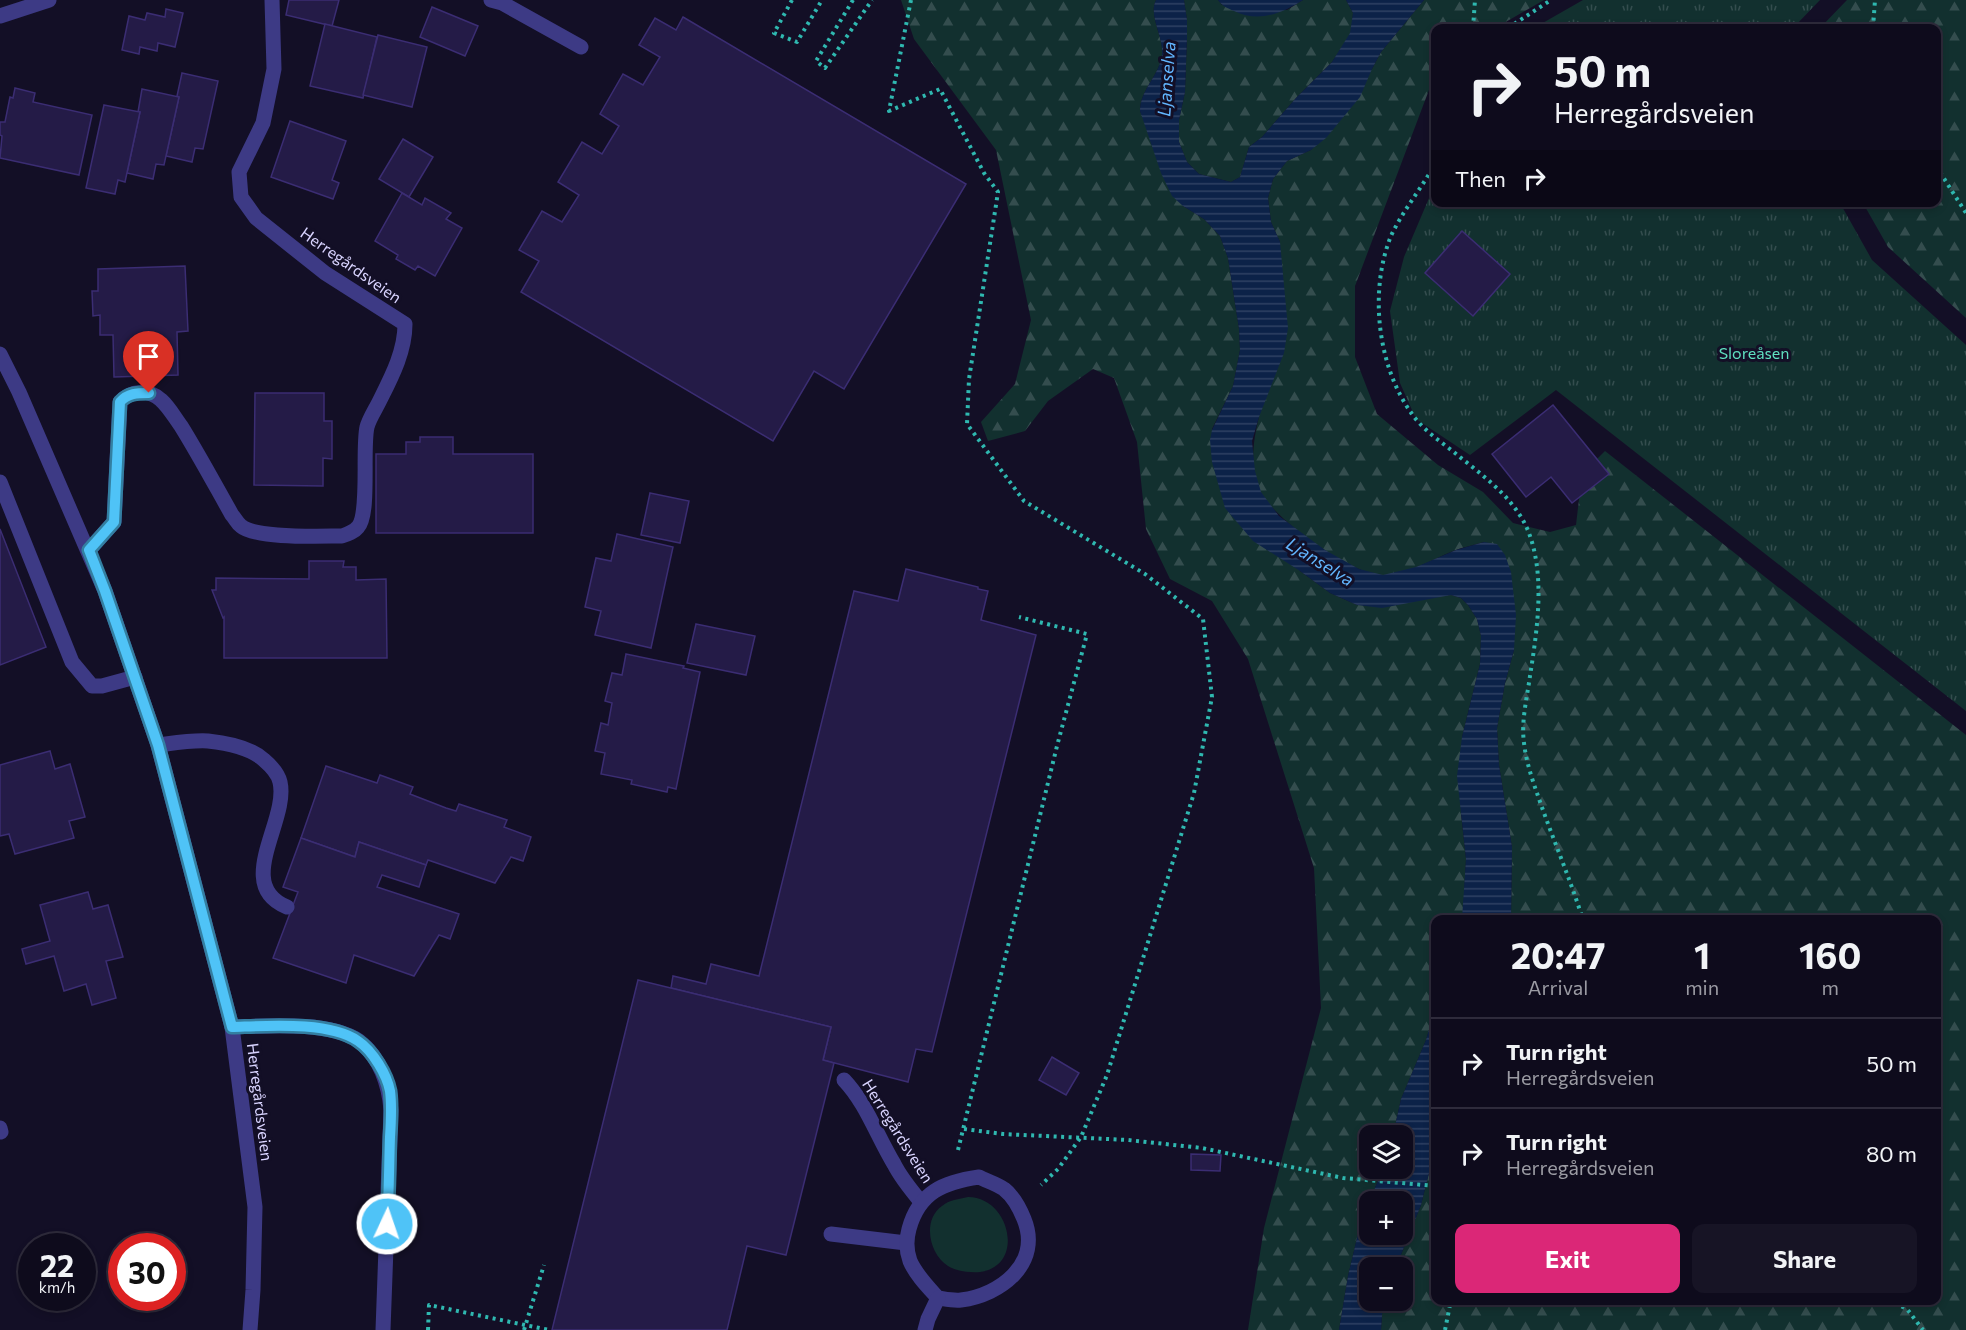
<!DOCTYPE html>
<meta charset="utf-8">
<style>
:root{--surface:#0e0b1c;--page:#171425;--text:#f1f3f6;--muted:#9b9ba3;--line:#2e2b3b;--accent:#db2777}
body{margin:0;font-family:Commissioner,sans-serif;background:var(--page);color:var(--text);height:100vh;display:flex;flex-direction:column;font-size:22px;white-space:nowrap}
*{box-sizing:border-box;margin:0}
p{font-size:20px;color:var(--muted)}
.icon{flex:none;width:33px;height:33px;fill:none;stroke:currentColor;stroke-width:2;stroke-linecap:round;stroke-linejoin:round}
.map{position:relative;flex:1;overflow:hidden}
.panel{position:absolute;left:1431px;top:915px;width:510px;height:390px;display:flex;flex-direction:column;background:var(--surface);border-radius:12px;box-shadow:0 3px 9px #0003,0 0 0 2px var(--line)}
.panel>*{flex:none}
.guide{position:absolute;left:1431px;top:24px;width:510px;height:183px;border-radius:12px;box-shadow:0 3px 9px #0003,0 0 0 2px var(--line);background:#0e0b1c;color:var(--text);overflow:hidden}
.tools{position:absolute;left:1359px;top:1125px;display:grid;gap:12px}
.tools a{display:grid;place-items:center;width:54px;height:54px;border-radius:12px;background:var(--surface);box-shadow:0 3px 9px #0003,0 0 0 2px var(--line);font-size:30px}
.speed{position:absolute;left:18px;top:1233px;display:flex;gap:12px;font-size:30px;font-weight:700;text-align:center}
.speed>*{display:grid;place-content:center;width:78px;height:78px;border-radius:50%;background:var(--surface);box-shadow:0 3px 9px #0003,0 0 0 2px var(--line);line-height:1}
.speed small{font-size:15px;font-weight:400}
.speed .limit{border:9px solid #d22;background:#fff;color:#111}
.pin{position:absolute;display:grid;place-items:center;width:51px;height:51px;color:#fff;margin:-62px -26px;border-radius:50% 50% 50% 0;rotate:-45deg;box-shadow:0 0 6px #0007}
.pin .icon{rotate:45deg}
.me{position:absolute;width:66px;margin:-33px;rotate:3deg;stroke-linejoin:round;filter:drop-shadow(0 0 4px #0008)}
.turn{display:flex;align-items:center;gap:21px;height:126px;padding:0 24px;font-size:27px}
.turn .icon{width:78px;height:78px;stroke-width:2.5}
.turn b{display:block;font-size:42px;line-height:51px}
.then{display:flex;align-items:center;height:57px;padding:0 24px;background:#0003;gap:12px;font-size:22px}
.eta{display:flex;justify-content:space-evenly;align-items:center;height:102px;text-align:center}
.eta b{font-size:36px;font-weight:700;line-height:42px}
.button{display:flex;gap:12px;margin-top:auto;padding:12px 24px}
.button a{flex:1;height:69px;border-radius:12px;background:var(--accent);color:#fff;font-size:24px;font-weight:700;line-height:69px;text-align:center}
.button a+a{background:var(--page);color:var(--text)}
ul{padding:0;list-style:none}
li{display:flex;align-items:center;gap:18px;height:90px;padding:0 24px;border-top:2px solid var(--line)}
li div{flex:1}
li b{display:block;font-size:22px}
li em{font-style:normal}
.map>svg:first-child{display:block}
.grass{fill:#12302f}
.forest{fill:url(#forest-firs)}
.park{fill:url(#park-tufts)}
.water{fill:url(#water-rules);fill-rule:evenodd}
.building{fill:#241b47;stroke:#3b2d73;stroke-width:1.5}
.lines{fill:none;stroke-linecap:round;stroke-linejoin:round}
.path{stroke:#2fb8b0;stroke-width:4;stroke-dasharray:3 4.5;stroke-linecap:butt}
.service{stroke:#3d3a85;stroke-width:15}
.minor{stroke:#3d3a85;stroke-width:15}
.tertiary{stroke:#3d3a85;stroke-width:15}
.path-bridge{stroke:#2fb8b0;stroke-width:4;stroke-dasharray:3 4.5;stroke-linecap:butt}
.route-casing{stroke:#337fa1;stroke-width:15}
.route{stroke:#4fc3f7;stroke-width:10}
.labels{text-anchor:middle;stroke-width:6;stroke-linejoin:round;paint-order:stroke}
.street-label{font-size:16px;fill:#d9d4ff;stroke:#130f26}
.park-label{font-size:16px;fill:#5fe0c0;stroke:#130f26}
.water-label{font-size:18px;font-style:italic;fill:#62b6ff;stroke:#130f26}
</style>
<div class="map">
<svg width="1966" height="1330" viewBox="0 0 1966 1330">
<defs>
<pattern id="forest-firs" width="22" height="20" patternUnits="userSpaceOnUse" patternTransform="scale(1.5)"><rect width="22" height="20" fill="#12302f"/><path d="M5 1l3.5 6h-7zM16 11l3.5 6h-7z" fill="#344d4e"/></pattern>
<pattern id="park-tufts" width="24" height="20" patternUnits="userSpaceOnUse" patternTransform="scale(1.5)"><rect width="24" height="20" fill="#12302f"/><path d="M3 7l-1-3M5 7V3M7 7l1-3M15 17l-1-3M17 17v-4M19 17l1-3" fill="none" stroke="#344d4e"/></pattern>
<pattern id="water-rules" width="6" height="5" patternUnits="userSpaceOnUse" patternTransform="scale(1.5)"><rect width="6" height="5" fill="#0c2248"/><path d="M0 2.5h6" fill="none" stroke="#2f4163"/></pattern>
</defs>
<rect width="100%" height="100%" fill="#130f26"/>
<path class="grass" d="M968 1197C1010 1197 1026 1266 980 1272 970 1273 956 1271 948 1266 929 1254 922 1220 942 1206 949 1200 959 1199 968 1197Z"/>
<g class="forest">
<path d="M901 0H1156C1148 16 1164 37 1162 55 1159 76 1140 90 1140 111L1183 206 1204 219 1220 236 1228 258 1239 329 1240 350 1233 386 1212 429 1300 571 1330 593 1357 605 1451 595 1461 598 1468 605 1477 619 1481 636 1480 664 1462 737 1461 814 1466 859 1463 915 1462 919 1436 920 1435 1009 1426 1040 1401 1099 1393 1135 1370 1136V1168L1383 1169 1361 1221 1348 1276 1339 1330H1248L1264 1228 1321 1008 1314 868 1248 659 1212 601 1170 579 1146 529 1137 442 1114 378 1093 369 1048 401 1025 431 988 441 981 422 1015 384 1031 320 996 150 914 39Z"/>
<path d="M1184 0H1218L1222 5 1287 10 1303 0H1346L1353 13 1351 33 1332 62 1296 98 1262 137 1249 147 1240 177 1231 182 1199 174 1187 162 1179 142V120L1185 92 1187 37V20Z"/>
<path d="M1424 0H1544L1497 27 1454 26 1453 28H1436L1435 74 1355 286V357L1377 414 1438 465 1483 492 1513 523 1550 532 1576 525 1582 474 1605 451 1966 735V1330H1381L1383 1301 1402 1300V1268L1396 1267 1421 1205 1435 1149 1436 1300H1936V920L1511 919 1512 847 1499 765 1497 728 1505 683 1514 650 1484 542C1474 545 1463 547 1453 551 1431 560 1408 574 1384 575 1354 577 1275 519 1261 493 1249 470 1253 441 1259 417L1280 242 1271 222 1268 198 1273 179 1287 161 1311 150 1372 69 1381 52Z"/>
<path d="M1847 0H1966V318L1888 247 1863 203 1936 202V28H1820Z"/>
</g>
<g class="park">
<path d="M1583 0H1820L1793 28H1534Z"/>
<path d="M1435 184 1436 202 1840 203 1872 260 1966 345V711L1556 390 1470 455 1416 419 1400 383 1390 311 1404 257Z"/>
</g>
<g class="water">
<path d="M1156 0H1184L1187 20V37L1185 92 1179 120V142L1187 162 1199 174 1231 182 1240 177 1249 147 1262 137 1296 98 1332 62 1350 33 1353 13 1346 0H1424L1381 52 1372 69 1360 97 1326 138 1311 150 1287 161 1273 179 1268 198 1271 222 1280 242 1288 328 1284 353 1259 417 1252 441 1255 471 1261 492 1279 516 1325 550 1359 569 1383 575 1416 567 1456 550 1484 542 1497 544 1505 555 1511 572 1516 615 1514 650 1505 683 1497 728 1499 765 1512 847 1511 919H1462L1466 859 1457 776 1462 737 1480 664 1481 636 1477 619 1468 605 1461 598 1451 595 1382 608 1357 605 1330 593 1300 571 1253 541 1225 508 1212 462 1210 440 1212 430 1233 386 1240 350 1239 329 1228 258 1220 236 1204 219 1183 206 1172 196 1161 173 1140 111C1140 90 1159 76 1162 55 1164 37 1148 16 1156 0Z"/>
<path d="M1218 0H1303C1281 14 1258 23 1234 11 1227 8 1222 6 1218 0Z"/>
<path d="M1435 1009V1149L1421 1205 1396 1267 1370 1268V1300L1383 1301 1381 1330H1339L1348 1276 1361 1221 1383 1169 1402 1168V1136L1393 1135 1401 1099 1426 1040ZM1370 1202H1402V1234H1370Z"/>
</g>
<g class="building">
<path d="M289 0H339L332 26 286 15Z"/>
<path d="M432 7 478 26 465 56 420 37Z"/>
<path d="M166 9 183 13 175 47 158 43 157 51 140 47 139 54 122 50 129 16 145 20 147 13 165 17Z"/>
<path d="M683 17 966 184 844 389 814 371 773 441 521 292 539 261 519 250 542 211 562 222 579 195 558 182 582 142 602 154 619 126 600 114 623 74 643 85 660 57 639 45 655 18 676 30Z"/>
<path d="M325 24 377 37 363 98 310 86Z"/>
<path d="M378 35 427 47 412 107 363 95Z"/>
<path d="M182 73 218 81 203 149 195 148 192 162 166 156 179 97 177 96Z"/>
<path d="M15 88 35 93 33 102 92 115 79 175 0 158 2 136 0 135V122H5L10 97 13 98Z"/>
<path d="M142 89 179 97 164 165 156 164 153 179 127 173 140 112H138Z"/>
<path d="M104 105 140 112 125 182 118 180 115 194 86 188Z"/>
<path d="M290 121 346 141 332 180 339 183 333 199 271 177Z"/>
<path d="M403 139 433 157 409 197 379 179Z"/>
<path d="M402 193 422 205 425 198 451 213 446 219 462 228 435 276 418 266 415 270 396 259 398 255 375 241Z"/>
<path d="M1462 231 1510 274 1473 316 1425 273Z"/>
<path d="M185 266 188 331 177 332 178 375 114 377 113 335H100V315L93 316 92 291H98V269Z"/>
<path d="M255 393H324V421H332V459L323 458V486L254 485Z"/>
<path d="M1553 405 1609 474 1572 503 1551 477 1526 497 1492 454Z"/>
<path d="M420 437H453V454H533V533H376V454H406V442H420Z"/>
<path d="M650 493 689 501 680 543 641 535Z"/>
<path d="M0 529 46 647 0 665Z"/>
<path d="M617 534 673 547 651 648 595 635 601 611 585 607 596 558 611 561Z"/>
<path d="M309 561H344L343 567H356V580L386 579 387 658H224V617L223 618 212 590H216V578L309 579Z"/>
<path d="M906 569 978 587V589L988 591 981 620 1036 635 932 1052 916 1049 908 1082 823 1060 831 1027 671 988 673 976 706 984 711 964 759 976 854 591 898 601Z"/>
<path d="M696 624 755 636 746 675 687 663Z"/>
<path d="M626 654 684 666 683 668 700 672 676 789 668 787 667 792 631 784 632 780 601 774 605 753 595 751 601 723 608 725 612 703 605 701 612 673 622 675Z"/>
<path d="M50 751 55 769 70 764 85 817 69 821 74 838 15 854 9 834 0 836V765Z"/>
<path d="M326 766 377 783 380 775 413 787 410 794 446 808 456 811 459 804 507 820 504 827 531 837 523 861 511 857 495 883 428 860 426 865 359 842 355 857 301 838Z"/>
<path d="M301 838 355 857 359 842 426 865 419 887 382 875 377 887 459 914 450 939 439 935 414 976 354 955 346 983 273 958 298 892 283 887Z"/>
<path d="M88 892 93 909 108 905 123 957 106 961 116 998 92 1005 86 984 64 991 54 956 26 964 22 949 50 941 40 905Z"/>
<path d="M638 980 831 1027 823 1060 834 1063 786 1255 747 1246 727 1330H552Z"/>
<path d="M1052 1057 1079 1073 1066 1095 1039 1080Z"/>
<path d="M1191 1154 1221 1155 1220 1171 1191 1170Z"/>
</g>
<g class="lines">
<g class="path">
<path d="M792 0 774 33 797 42 822 0"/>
<path d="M853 0 816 61 825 68 872 0"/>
<path d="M911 0 889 111 940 89 984 173 998 192 969 379 967 424 1024 501 1145 574 1203 619 1212 697 1194 793 1107 1075 1081 1137 1058 1169 1041 1185"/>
<path d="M1473 28 1475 0"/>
<path d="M1508 28 1551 0"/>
<path d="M1873 28 1875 0"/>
<path d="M1436 162C1422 188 1403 210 1391 236 1369 290 1377 366 1412 414 1423 430 1440 441 1455 453 1483 476 1518 500 1530 536 1545 579 1537 631 1530 676 1527 698 1521 721 1524 743 1526 761 1532 779 1538 796 1552 837 1570 878 1583 920"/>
<path d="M1936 166 1966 213"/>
<path d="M964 1129 1003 1134 1128 1140 1202 1148 1343 1178 1436 1186"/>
<path d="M958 1150 1057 746 1087 634 1019 617"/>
<path d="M1888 1300 1907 1309 1923 1330"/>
<path d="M524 1330 544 1265"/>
<path d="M1445 1330 1451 1300"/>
</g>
<g class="service">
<path d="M0 482 72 662 92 686H102L135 677"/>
<path d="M89 550 114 522 120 402C131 390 149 389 161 400 169 407 175 418 181 426 199 455 215 485 232 515 235 518 237 523 241 526 256 539 321 536 342 536 348 534 354 532 358 527 370 514 362 449 367 427 369 419 375 410 379 402 391 378 405 352 405 324L325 273 256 218 241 197 239 172 263 123 274 69 272 0"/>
<path d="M158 745C174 743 192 740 208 741 227 743 250 747 264 760 271 766 278 773 280 782 289 821 233 885 287 907"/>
<path d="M844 1080C866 1103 877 1136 894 1164 901 1178 911 1190 921 1202"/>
<path d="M0 1128 1 1132"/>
<path d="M831 1234 906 1243"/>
</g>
<g class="minor">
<path d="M491 0 502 3 581 47"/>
<path d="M0 16 49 0"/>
<path d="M232 1027C267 1026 329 1021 359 1041 380 1057 389 1085 391 1110L383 1330"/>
<path d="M979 1177C987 1181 997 1184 1004 1189 1013 1196 1020 1209 1024 1219 1042 1263 1001 1295 961 1300 954 1301 945 1299 938 1298 928 1287 916 1275 910 1261 906 1250 906 1240 909 1229 919 1192 944 1182 979 1177Z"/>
<path d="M925 1330 928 1319 938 1298"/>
</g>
<path class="tertiary" d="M0 354 19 392 105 591 158 745 232 1027 255 1207 253 1290 250 1330"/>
<path class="path-bridge" d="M428 1330 429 1305 549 1330"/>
</g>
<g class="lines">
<g class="route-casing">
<path id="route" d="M149 393C137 393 128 393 120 402L114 522 89 550 105 591 158 745 232 1027C267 1026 329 1021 358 1041 373 1051 387 1075 390 1091 392 1106 391 1122 390 1137 389 1166 389 1195 387 1224"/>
</g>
<use href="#route" class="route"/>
</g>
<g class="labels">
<g class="street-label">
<text transform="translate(351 265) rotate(35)" y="6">Herregårdsveien</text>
<text transform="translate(260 1102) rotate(83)" y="6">Herregårdsveien</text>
<text transform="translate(898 1131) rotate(58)" y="6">Herregårdsveien</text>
</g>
<g class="park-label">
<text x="1754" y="359">Sloreåsen</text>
</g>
<g class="water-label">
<text transform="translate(1167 79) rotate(-86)" y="6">Ljanselva</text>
<text transform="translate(1320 562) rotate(32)" y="6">Ljanselva</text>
</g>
</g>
</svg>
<div class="tools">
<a><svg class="icon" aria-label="layers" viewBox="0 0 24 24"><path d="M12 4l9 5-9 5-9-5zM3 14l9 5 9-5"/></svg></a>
<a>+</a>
<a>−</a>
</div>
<div class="speed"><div>22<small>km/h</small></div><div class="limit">30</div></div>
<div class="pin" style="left:149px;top:393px;background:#d93025"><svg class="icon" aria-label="arrive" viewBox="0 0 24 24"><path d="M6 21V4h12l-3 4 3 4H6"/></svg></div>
<svg class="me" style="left:387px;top:1224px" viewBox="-20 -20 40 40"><circle r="17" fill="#4fc3f7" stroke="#fff" stroke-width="3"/><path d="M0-11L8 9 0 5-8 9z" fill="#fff"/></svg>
<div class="guide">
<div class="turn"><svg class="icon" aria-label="right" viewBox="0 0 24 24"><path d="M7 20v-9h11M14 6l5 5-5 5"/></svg><div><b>50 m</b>Herregårdsveien</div></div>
<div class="then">Then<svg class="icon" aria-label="right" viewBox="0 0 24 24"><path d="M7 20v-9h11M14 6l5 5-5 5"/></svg></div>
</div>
<section class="panel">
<div class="eta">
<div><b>20:47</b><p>Arrival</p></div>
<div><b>1</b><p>min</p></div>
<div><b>160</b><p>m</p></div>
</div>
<ul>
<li><svg class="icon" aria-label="right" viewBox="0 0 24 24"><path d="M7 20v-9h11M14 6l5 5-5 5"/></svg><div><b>Turn right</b><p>Herregårdsveien</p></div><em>50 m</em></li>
<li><svg class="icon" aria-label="right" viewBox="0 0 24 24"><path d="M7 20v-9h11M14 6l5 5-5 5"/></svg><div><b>Turn right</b><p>Herregårdsveien</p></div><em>80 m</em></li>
</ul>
<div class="button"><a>Exit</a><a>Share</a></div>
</section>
</div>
